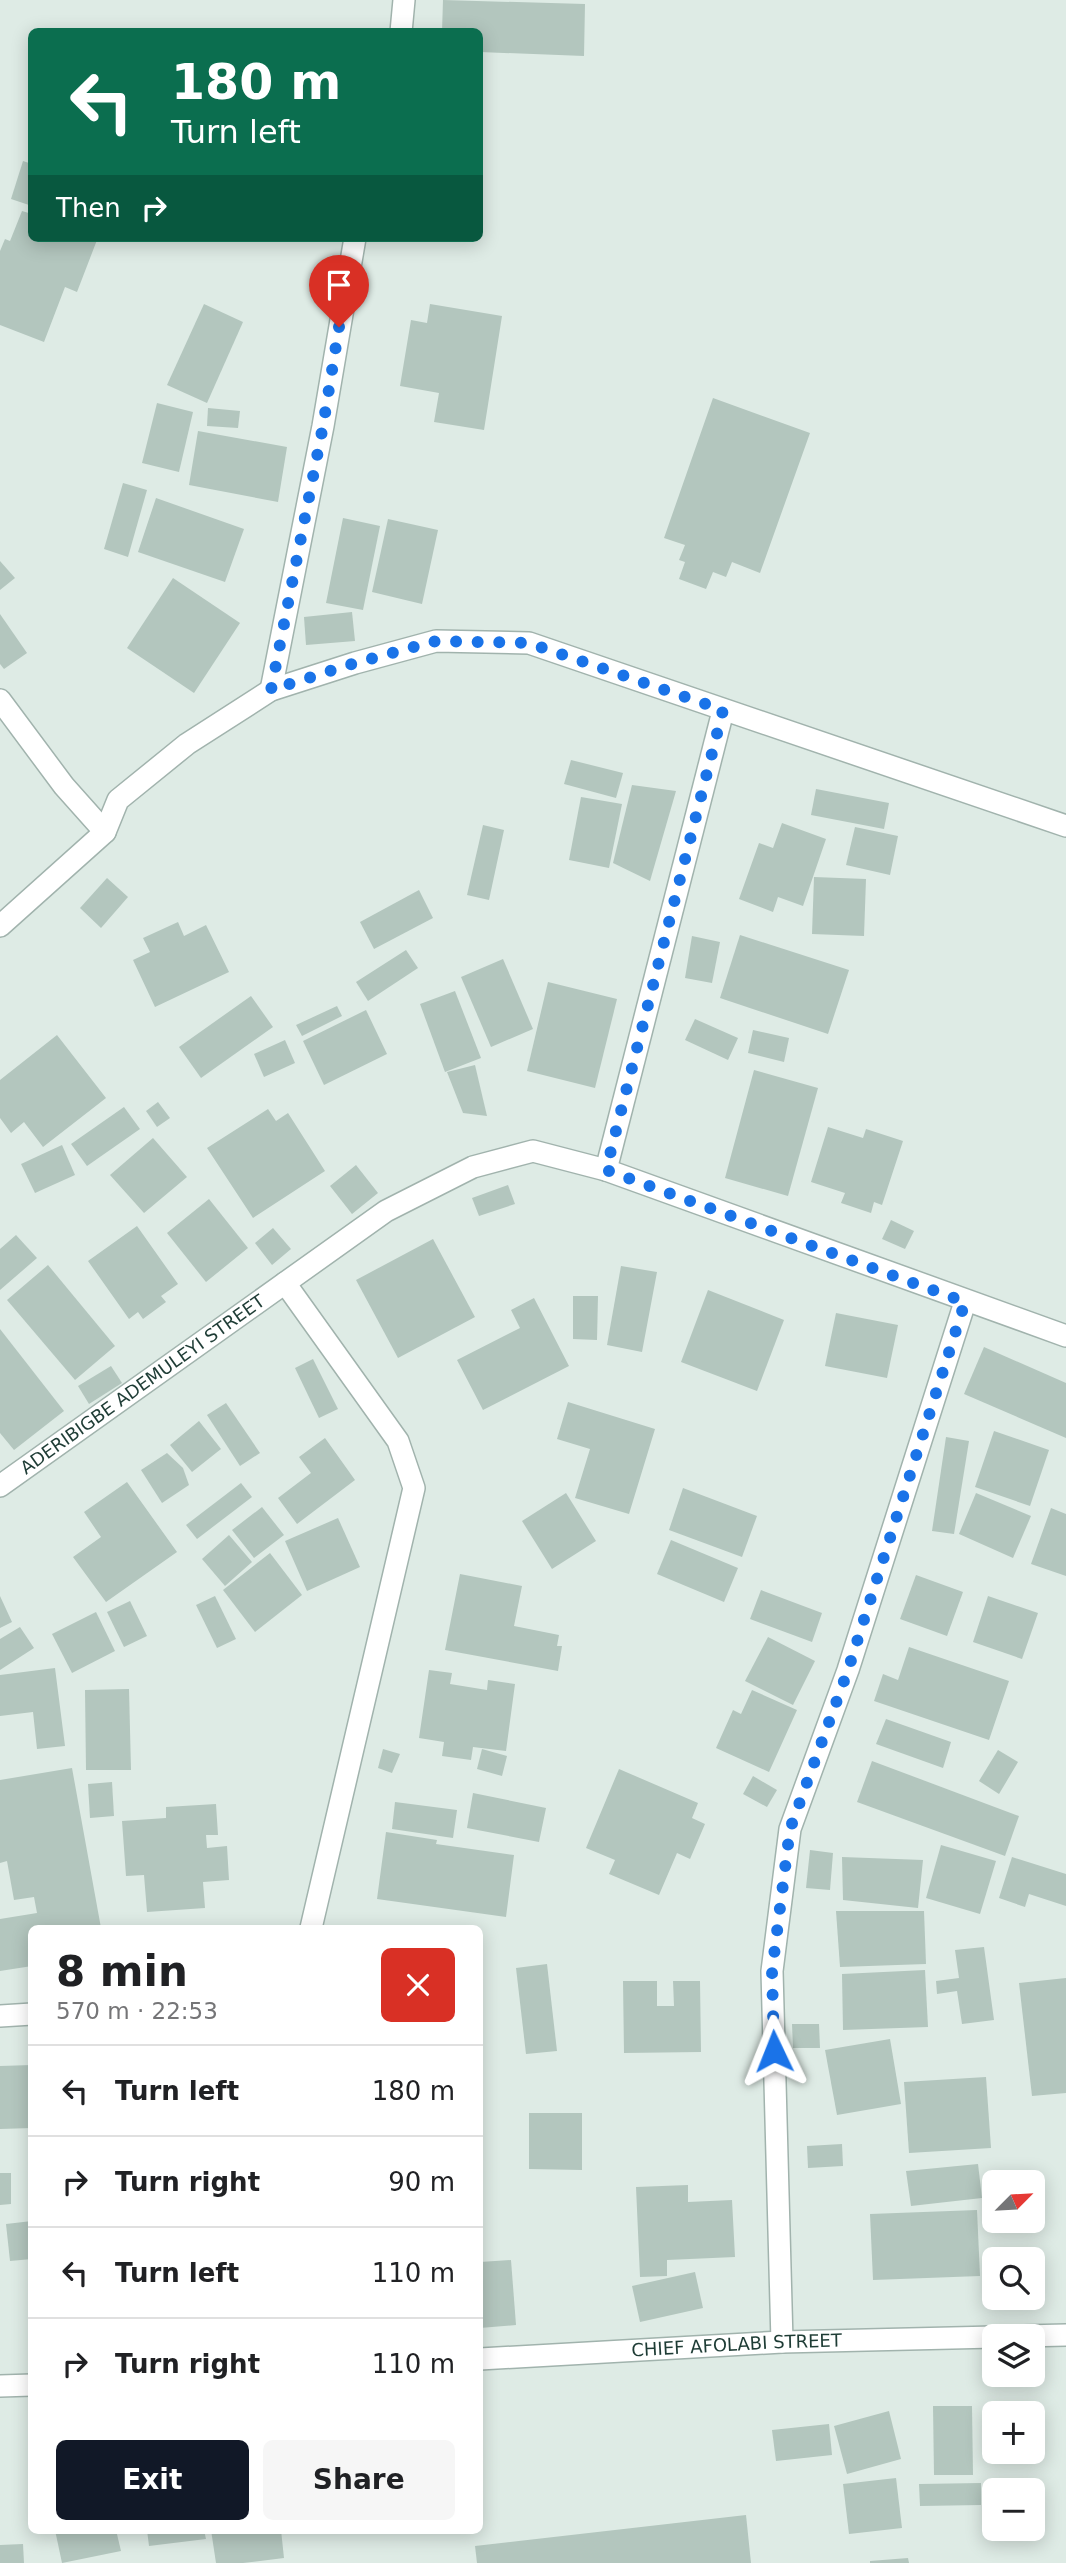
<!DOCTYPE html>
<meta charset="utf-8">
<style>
:root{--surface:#fff;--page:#f6f6f6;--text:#202124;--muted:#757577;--line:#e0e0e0;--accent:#111827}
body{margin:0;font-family:"DejaVu Sans",sans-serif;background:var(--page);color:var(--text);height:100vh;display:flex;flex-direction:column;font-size:26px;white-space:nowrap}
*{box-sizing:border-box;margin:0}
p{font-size:23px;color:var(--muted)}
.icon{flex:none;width:38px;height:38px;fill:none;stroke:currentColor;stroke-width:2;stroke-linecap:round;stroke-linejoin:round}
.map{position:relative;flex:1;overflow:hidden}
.details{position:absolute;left:28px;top:1925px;width:455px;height:609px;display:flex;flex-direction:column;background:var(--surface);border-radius:10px;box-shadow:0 4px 18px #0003}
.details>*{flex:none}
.banner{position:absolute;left:28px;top:28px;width:455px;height:214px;border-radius:10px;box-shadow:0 4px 18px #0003;background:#0b6e4f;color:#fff;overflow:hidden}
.needle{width:46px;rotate:66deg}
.tools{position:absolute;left:982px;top:2170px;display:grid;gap:14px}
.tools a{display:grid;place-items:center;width:63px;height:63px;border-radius:10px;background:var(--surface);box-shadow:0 4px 18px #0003;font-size:35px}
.pin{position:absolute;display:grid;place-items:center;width:60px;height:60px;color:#fff;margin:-72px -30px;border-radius:50% 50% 50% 0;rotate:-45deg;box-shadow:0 0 7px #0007}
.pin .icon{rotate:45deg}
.me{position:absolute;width:77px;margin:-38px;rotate:358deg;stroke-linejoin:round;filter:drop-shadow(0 0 5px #0008)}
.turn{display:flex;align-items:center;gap:24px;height:147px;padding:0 28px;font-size:32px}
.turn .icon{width:91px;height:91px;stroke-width:2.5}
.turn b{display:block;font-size:49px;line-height:60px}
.then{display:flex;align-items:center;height:66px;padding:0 28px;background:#0003;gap:14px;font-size:26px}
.round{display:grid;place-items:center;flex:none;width:74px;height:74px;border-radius:10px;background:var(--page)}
.headline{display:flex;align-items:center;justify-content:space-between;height:119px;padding:0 28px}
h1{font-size:42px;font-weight:800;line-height:52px}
.button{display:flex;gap:14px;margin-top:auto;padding:14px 28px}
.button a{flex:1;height:80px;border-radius:10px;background:var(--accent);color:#fff;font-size:28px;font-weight:800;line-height:80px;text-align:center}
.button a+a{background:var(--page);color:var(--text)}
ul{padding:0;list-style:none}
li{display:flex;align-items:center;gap:21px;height:91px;padding:0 28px;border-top:2px solid var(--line)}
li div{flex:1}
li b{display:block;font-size:26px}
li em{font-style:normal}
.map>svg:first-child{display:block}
.building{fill:#b3c6be}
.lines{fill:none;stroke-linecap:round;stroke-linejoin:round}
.street-casing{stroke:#a1b3ad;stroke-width:24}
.street{stroke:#fff;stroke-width:21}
.route{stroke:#1a73e8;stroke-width:12;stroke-dasharray:0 21.6}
.labels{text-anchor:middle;stroke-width:6;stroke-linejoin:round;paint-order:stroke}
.street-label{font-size:18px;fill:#1e3c35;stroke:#eef7f3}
</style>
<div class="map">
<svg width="1066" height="2563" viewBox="0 0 1066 2563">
<rect width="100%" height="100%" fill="#deebe5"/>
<g class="building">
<path d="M443 0 585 4 584 56 480 52V32H442Z"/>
<path d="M23 161 32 164V206L11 199Z"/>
<path d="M22 211 32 214V238L97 240 77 292 65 287 44 342 0 325V251L5 239 10 241Z"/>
<path d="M204 304 243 322 207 403 167 385Z"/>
<path d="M430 304 502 316 484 430 434 422 439 393 400 386 411 320 427 323Z"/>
<path d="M713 398 810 433 760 573 732 562 726 577 713 572 706 589 679 579 685 562 679 560 685 545 664 538Z"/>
<path d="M157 403 193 412 179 472 142 463Z"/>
<path d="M208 408 240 411 238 428 207 426Z"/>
<path d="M198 431 287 447 278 502 189 485Z"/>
<path d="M123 483 147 490 128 557 104 549Z"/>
<path d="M156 498 244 529 225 582 138 552Z"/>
<path d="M343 518 380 526 363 610 326 603Z"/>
<path d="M388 519 438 530 422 604 372 592Z"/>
<path d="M0 561 15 578 0 590Z"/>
<path d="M173 578 240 623 194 693 127 648Z"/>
<path d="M352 612 355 641 306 645 304 617Z"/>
<path d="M0 614 27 653 4 669 0 664Z"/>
<path d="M571 760 623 773 616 798 564 784Z"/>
<path d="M632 785 676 791 650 881 613 863Z"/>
<path d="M816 789 889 803 884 829 811 815Z"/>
<path d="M581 797 622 804 609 868 569 860Z"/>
<path d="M782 823 826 839 803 906 778 897 773 912 739 899 759 843 773 848Z"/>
<path d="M483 825 504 830 489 900 467 895Z"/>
<path d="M855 827 898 836 890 875 846 865Z"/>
<path d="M814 877 866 879 864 936 812 934Z"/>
<path d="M107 878 128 897 101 928 80 908Z"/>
<path d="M419 890 433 918 374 949 360 922Z"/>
<path d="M178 922 184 936 206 925 229 972 155 1007 133 960 150 952 143 938Z"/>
<path d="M740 935 849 970 828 1034 720 998Z"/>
<path d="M692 936 720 942 712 983 685 978Z"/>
<path d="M406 950 418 968 368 1001 356 982Z"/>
<path d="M503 959 533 1029 491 1047 461 977Z"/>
<path d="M548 982 617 999 595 1088 527 1071Z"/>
<path d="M455 991 481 1058 445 1072 420 1004Z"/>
<path d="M251 996 273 1027 201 1078 179 1047Z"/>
<path d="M337 1006 342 1016 302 1036 296 1025Z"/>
<path d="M366 1010 387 1054 324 1085 303 1041Z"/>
<path d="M695 1019 738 1038 728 1060 685 1040Z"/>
<path d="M753 1030 789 1038 784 1062 748 1053Z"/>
<path d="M57 1035 106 1098 43 1147 24 1122 11 1133 0 1118V1080Z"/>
<path d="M285 1040 295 1063 264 1077 254 1054Z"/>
<path d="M475 1065 487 1116 463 1113 447 1072Z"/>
<path d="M754 1070 818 1088 788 1196 725 1178Z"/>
<path d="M158 1102 170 1118 157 1127 146 1111Z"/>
<path d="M124 1107 140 1129 87 1166 71 1144Z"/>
<path d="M268 1109 276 1121 288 1113 325 1171 253 1218 207 1148Z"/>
<path d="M828 1127 863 1138 866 1129 903 1141 882 1205 874 1202 871 1213 841 1203 845 1193 811 1182Z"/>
<path d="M153 1138 187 1177 144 1213 110 1175Z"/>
<path d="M62 1145 75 1175 35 1193 21 1164Z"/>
<path d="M356 1165 378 1193 352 1214 330 1186Z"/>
<path d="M508 1185 515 1204 479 1216 472 1198Z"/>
<path d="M209 1199 248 1248 206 1282 167 1233Z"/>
<path d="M891 1220 914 1231 905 1249 882 1239Z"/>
<path d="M137 1226 178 1284 161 1296 166 1302 143 1319 138 1312 129 1319 88 1261Z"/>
<path d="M273 1228 291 1249 272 1265 255 1243Z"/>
<path d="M16 1235 37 1258 0 1290V1249Z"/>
<path d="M433 1239 475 1317 398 1358 356 1280Z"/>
<path d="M48 1265 115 1346 75 1380 7 1300Z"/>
<path d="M621 1266 657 1272 642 1352 607 1345Z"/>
<path d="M708 1290 784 1320 757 1391 681 1362Z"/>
<path d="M573 1296H598L597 1340 573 1339Z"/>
<path d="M534 1298 569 1366 483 1410 457 1360 520 1328 511 1310Z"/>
<path d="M836 1313 898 1325 887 1378 825 1366Z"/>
<path d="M0 1329 64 1411 14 1450 0 1433Z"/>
<path d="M984 1347 1066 1383V1438L964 1394Z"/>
<path d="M313 1359 338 1409 319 1418 295 1368Z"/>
<path d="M111 1366 122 1383 89 1404 78 1386Z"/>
<path d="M568 1402 655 1429 629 1514 575 1498 590 1449 557 1439Z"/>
<path d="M226 1403 260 1453 240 1466 207 1415Z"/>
<path d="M199 1421 221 1449 192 1472 170 1445Z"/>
<path d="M994 1431 1049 1450 1030 1506 975 1487Z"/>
<path d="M946 1437 969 1441 954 1534 932 1531Z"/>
<path d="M325 1438 355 1480 297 1524 278 1498 311 1473 299 1457Z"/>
<path d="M167 1453 183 1468 189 1485 162 1503 141 1470Z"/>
<path d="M127 1482 177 1552 106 1602 73 1557 101 1537 84 1512Z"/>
<path d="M241 1483 252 1497 197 1539 186 1525Z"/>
<path d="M683 1488 757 1516 742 1557 669 1530Z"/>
<path d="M566 1493 596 1541 552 1569 522 1521Z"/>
<path d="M976 1493 1031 1516 1013 1558 959 1534Z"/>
<path d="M262 1507 284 1535 254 1558 232 1530Z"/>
<path d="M1051 1508 1066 1514V1576L1031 1564Z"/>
<path d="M338 1518 360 1567 307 1591 285 1541Z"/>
<path d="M229 1535 252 1562 225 1586 202 1559Z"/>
<path d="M671 1540 738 1568 724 1602 657 1574Z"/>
<path d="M270 1553 302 1595 255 1632 223 1590Z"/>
<path d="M460 1574 522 1586 514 1626 559 1635 557 1646H562L558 1671 445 1650Z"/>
<path d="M916 1575 963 1592 947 1636 900 1619Z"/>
<path d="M761 1590 822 1613 812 1642 750 1619Z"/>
<path d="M0 1596 12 1622 0 1628Z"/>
<path d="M215 1596 236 1639 217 1648 196 1605Z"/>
<path d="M988 1596 1038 1613 1022 1659 973 1642Z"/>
<path d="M130 1601 147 1636 124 1647 107 1612Z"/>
<path d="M96 1612 115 1651 72 1673 52 1634Z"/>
<path d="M20 1627 34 1648 0 1670V1639Z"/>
<path d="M768 1637 815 1661 793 1705 745 1681Z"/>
<path d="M909 1647 1009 1681 989 1740 874 1701 883 1674 898 1680Z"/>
<path d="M55 1668 65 1746 37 1749 33 1712 0 1716V1675Z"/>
<path d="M429 1670 452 1673 450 1684 487 1690 488 1680 515 1684 506 1751 473 1747 471 1760 442 1756 444 1742 419 1738Z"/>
<path d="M129 1689 131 1770H86L85 1690Z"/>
<path d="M752 1690 797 1710 769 1772 716 1748 733 1710 741 1714Z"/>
<path d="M886 1719 951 1742 943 1768 876 1744Z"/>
<path d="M383 1749 400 1754 392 1773 378 1768Z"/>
<path d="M482 1749 507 1756 502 1776 477 1769Z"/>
<path d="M998 1750 1018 1762 999 1794 979 1781Z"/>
<path d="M872 1761 1019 1816 1005 1856 857 1802Z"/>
<path d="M72 1768 101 1928H32V1966L0 1971V1919L37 1913 34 1897 14 1900 7 1861 0 1863V1780Z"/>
<path d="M619 1769 698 1803 692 1818 705 1824 690 1859 677 1853 659 1895 609 1874 615 1860 586 1848Z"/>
<path d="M753 1776 777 1790 767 1807 743 1794Z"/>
<path d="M112 1782 114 1816 90 1818 88 1784Z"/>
<path d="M473 1793 546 1808 539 1842 467 1828Z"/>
<path d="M395 1802 457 1810 453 1838 392 1829Z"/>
<path d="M216 1804 218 1835H206L207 1848 227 1846 229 1880 203 1882 205 1908 147 1912 144 1875 126 1876 122 1821 166 1818V1807Z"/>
<path d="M386 1832 437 1840 436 1844 514 1855 506 1917 377 1899Z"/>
<path d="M941 1845 996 1861 980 1914 926 1898Z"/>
<path d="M810 1850 833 1853 830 1890 806 1888Z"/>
<path d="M842 1857 923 1860 918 1908 843 1900Z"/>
<path d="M1012 1857 1066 1874V1906L1029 1894 1025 1907 999 1898Z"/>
<path d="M836 1911H924L926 1964 840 1967Z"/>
<path d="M984 1947 994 2020 962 2024 957 1991 937 1994 936 1981 959 1978 955 1950Z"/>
<path d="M547 1964 557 2051 526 2054 516 1968Z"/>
<path d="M925 1970 928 2027 843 2030 842 1974Z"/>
<path d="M1066 1978V2093L1032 2096 1019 1983Z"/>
<path d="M623 1981H657V2006H674L673 1981H700L701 2052 624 2053Z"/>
<path d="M792 2024H819L820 2048H793Z"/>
<path d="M890 2039 901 2104 837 2115 825 2050Z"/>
<path d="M32 2065V2128L0 2129V2066Z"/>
<path d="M986 2077 991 2148 909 2153 904 2082Z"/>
<path d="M529 2113H582V2170L529 2169Z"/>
<path d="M842 2144 843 2166 808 2168 807 2146Z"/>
<path d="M978 2164 982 2198 911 2206 906 2171Z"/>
<path d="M0 2173H11V2204L0 2205Z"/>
<path d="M688 2185V2202L732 2200 735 2257 667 2260V2276L640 2277 636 2187Z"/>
<path d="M977 2210 980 2276 873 2280 870 2214Z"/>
<path d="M32 2221V2259L10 2261 6 2224Z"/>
<path d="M511 2260 516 2325 480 2328V2262Z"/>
<path d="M695 2272 703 2308 640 2322 632 2286Z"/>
<path d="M933 2406H972L973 2475H934Z"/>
<path d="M889 2411 901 2459 847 2474 834 2426Z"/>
<path d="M829 2424 832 2455 776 2461 772 2430Z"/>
<path d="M896 2478 902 2528 849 2534 843 2484Z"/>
<path d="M981 2483V2505L920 2506 919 2484Z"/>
<path d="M746 2515 751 2563H477L475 2546Z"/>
<path d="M55 2530H116L121 2551 62 2563Z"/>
<path d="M147 2530H204L206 2539 149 2546Z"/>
<path d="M211 2530H281L284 2558 243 2563H216Z"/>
<path d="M23 2544 24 2563H0V2545Z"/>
<path d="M908 2558 909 2563H870V2561Z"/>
</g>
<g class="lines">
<g class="street-casing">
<g id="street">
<path d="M401 32 404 0"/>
<path d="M271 690 323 426 355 238"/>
<path d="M0 700 64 786 105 832"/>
<path d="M0 926 105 832 118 800 187 744 271 690 355 663 436 641 529 643 1066 826"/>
<path d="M606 1170 723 711"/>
<path d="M285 1283 398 1441 414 1488 311 1928"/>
<path id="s1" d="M0 1486 386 1211 473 1167 533 1151 606 1170 1066 1336"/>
<path d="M0 2016 32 2014"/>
<path d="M1023 2336 1066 2335"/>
<path d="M782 2342 772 1971 790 1829 848 1670 965 1302"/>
<path id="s2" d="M480 2359 782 2342 994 2337"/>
<path d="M0 2386 32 2385"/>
</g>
</g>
<use href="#street" class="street"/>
</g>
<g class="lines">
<path class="route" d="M339 327 323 426 271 690 355 663 436 641 529 643 723 710 606 1170 965 1302 848 1670 790 1829 772 1971 774 2051"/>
</g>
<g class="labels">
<g class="street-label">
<text dy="6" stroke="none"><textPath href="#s1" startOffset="175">ADERIBIGBE ADEMULEYI STREET</textPath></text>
<text dy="6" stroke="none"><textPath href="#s2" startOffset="257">CHIEF AFOLABI STREET</textPath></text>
</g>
</g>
</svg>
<div class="tools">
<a><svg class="needle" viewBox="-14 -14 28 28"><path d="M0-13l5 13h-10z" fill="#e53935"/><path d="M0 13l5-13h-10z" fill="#757577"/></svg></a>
<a><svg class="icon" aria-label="search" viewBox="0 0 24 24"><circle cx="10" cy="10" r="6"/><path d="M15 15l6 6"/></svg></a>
<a><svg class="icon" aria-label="layers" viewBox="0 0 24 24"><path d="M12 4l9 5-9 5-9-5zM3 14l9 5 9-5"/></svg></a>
<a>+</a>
<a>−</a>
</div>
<div class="pin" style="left:339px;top:327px;background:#d93025"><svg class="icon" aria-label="arrive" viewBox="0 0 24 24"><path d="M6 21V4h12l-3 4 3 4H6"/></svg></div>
<svg class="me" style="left:774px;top:2051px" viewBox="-20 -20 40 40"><path d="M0-17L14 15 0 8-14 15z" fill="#1a73e8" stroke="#fff" stroke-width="4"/></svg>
<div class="banner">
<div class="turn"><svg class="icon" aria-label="left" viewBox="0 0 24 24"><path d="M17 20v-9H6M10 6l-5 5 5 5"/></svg><div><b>180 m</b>Turn left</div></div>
<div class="then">Then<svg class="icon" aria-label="right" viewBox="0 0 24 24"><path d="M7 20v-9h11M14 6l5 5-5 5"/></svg></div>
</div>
<section class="details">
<div class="headline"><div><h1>8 min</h1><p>570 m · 22:53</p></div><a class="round" style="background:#d93025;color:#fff"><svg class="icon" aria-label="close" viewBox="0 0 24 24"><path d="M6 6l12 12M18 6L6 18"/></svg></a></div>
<ul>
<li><svg class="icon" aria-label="left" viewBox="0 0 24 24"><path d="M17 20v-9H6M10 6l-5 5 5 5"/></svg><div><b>Turn left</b></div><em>180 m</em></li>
<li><svg class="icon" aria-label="right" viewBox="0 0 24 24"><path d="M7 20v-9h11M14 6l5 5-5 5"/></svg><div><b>Turn right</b></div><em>90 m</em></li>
<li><svg class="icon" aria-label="left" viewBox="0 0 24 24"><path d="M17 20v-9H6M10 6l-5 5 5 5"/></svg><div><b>Turn left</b></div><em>110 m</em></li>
<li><svg class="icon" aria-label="right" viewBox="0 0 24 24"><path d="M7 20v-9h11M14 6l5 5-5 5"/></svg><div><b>Turn right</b></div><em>110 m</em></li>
</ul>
<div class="button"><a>Exit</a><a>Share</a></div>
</section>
</div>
